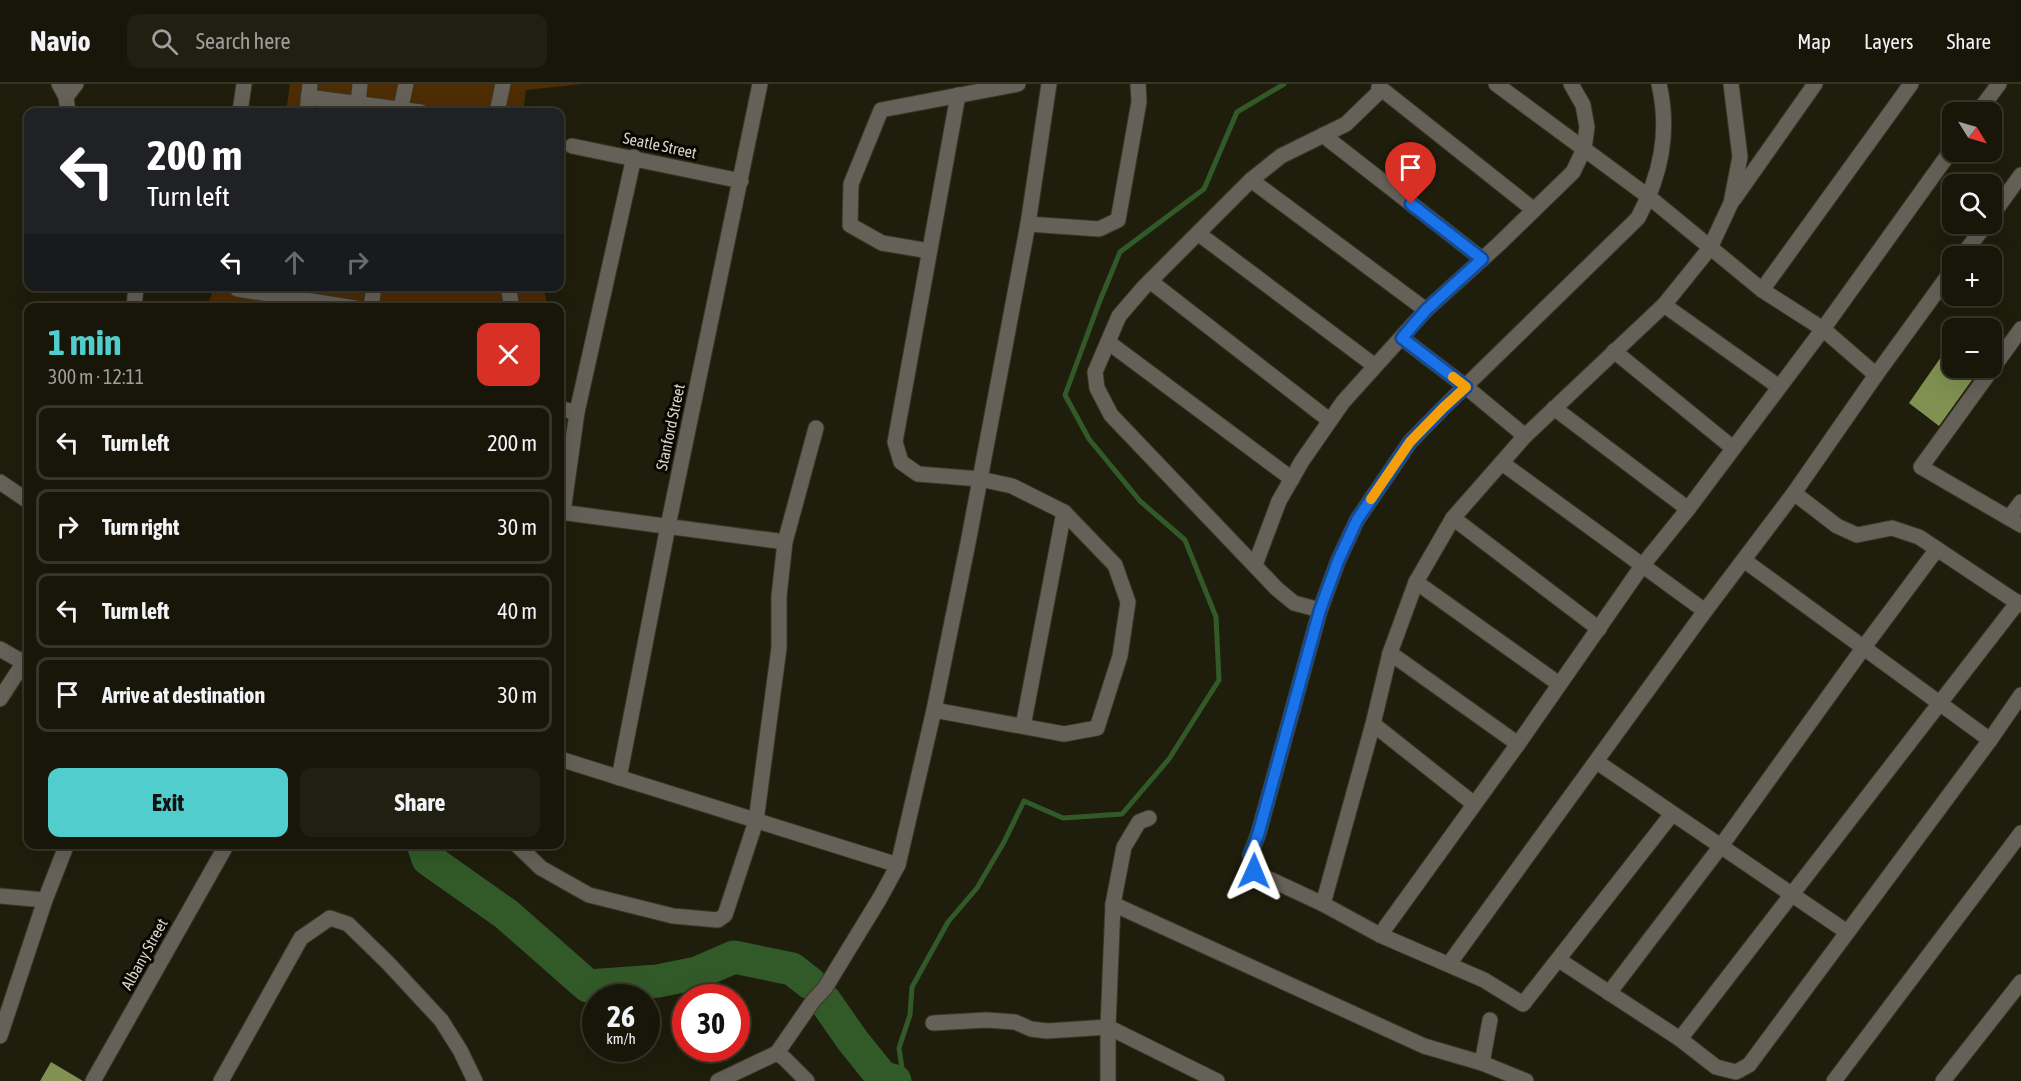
<!DOCTYPE html>
<meta charset="utf-8">
<style>
:root{--surface:#171608;--page:#201f12;--text:#f1f3f6;--muted:#9e9f9c;--line:#363529;--accent:#52cdce}
body{margin:0;font-family:"Asap Condensed",sans-serif;background:var(--page);color:var(--text);height:100vh;display:flex;flex-direction:column;font-size:22px;white-space:nowrap}
*{box-sizing:border-box;margin:0}
p{font-size:20px;color:var(--muted)}
.icon{flex:none;width:33px;height:33px;fill:none;stroke:currentColor;stroke-width:2;stroke-linecap:round;stroke-linejoin:round}
.map{position:relative;flex:1;overflow:hidden}
.panel{position:absolute;left:24px;top:219px;width:540px;height:546px;display:flex;flex-direction:column;background:var(--surface);border-radius:12px;box-shadow:0 6px 24px #0002,0 0 0 2px var(--line)}
.panel>*{flex:none}
.hud{position:absolute;left:24px;top:24px;width:540px;height:183px;border-radius:12px;box-shadow:0 6px 24px #0002,0 0 0 2px var(--line);background:#202124;color:#fff;overflow:hidden}
.needle{width:39px;rotate:127deg}
.controls{position:absolute;left:1942px;top:18px;display:grid;gap:12px}
.controls a{display:grid;place-items:center;width:60px;height:60px;border-radius:12px;background:var(--surface);box-shadow:0 6px 24px #0002,0 0 0 2px var(--line);font-size:30px}
.speed{position:absolute;left:582px;top:900px;display:flex;gap:12px;font-size:30px;font-weight:700;text-align:center}
.speed>*{display:grid;place-content:center;width:78px;height:78px;border-radius:50%;background:var(--surface);box-shadow:0 6px 24px #0002,0 0 0 2px var(--line);line-height:1}
.speed small{font-size:15px;font-weight:400}
.speed .limit{border:9px solid #d22;background:#fff;color:#111}
.pin{position:absolute;display:grid;place-items:center;width:51px;height:51px;color:#fff;margin:-62px -26px;border-radius:50% 50% 50% 0;rotate:-45deg;box-shadow:0 0 6px #0007}
.pin .icon{rotate:45deg}
.me{position:absolute;width:66px;margin:-33px;rotate:1deg;stroke-linejoin:round;filter:drop-shadow(0 0 4px #0008)}
.turn{display:flex;align-items:center;gap:21px;height:126px;padding:0 24px;font-size:27px}
.turn .icon{width:78px;height:78px;stroke-width:2.5}
.turn b{display:block;font-size:42px;line-height:51px}
.lanes{display:flex;align-items:center;height:57px;padding:0 24px;background:#0003;justify-content:center;gap:30px;direction:ltr}
.lanes .off{opacity:.35}
.round{display:grid;place-items:center;flex:none;width:63px;height:63px;border-radius:12px;background:var(--page)}
.overview{display:flex;align-items:center;justify-content:space-between;height:102px;padding:0 24px}
h1{font-size:36px;font-weight:700;line-height:45px;color:var(--accent)}
.action{display:flex;gap:12px;margin-top:auto;padding:12px 24px}
.action a{flex:1;height:69px;border-radius:12px;background:var(--accent);color:#111;font-size:24px;font-weight:700;line-height:69px;text-align:center}
.action a+a{background:var(--page);color:var(--text)}
ul{padding:0;list-style:none}
li{display:flex;align-items:center;gap:18px;height:75px;margin:0 12px 9px;padding:0 12px;border:3px solid var(--line);border-radius:12px}
li div{flex:1}
li b{display:block;font-size:22px}
li em{font-style:normal}
header{display:flex;align-items:center;gap:36px;box-sizing:border-box;height:84px;padding:0 30px;background:var(--surface);border-bottom:2px solid var(--line)}
header strong{font-size:28px}
nav{display:flex;gap:33px;margin-inline-start:auto;font-size:21px}
.search{width:420px;height:54px;background:var(--page);display:flex;align-items:center;gap:15px;box-sizing:border-box;padding:0 21px;border-radius:12px;color:var(--muted);font-size:22px}
.map>svg:first-child{display:block}
.green{fill:#4e2c04}
.lines{fill:none;stroke-linecap:round;stroke-linejoin:round}
.stream{stroke:#325a28;stroke-width:5}
.river{stroke:#325a28;stroke-width:33}
.building{fill:#819151}
.minor-casing{stroke:#393726;stroke-width:17}
.minor{stroke:#656058;stroke-width:15}
.route-casing{stroke:#114b97;stroke-width:15}
.route{stroke:#1a73e8;stroke-width:10}
.slow{stroke:#f59e0b;stroke-width:10}
.labels{text-anchor:middle;stroke-width:6;stroke-linejoin:round;paint-order:stroke}
.street-label{font-size:16px;fill:#d7d6ca;stroke:#080702}
</style>
<header>
<strong>Navio</strong>
<div class="search"><svg class="icon" aria-label="search" viewBox="0 0 24 24"><circle cx="10" cy="10" r="6"/><path d="M15 15l6 6"/></svg>Search here</div>
<nav><a>Map</a><a>Layers</a><a>Share</a></nav>
</header>
<div class="map">
<svg width="2021" height="997" viewBox="0 0 2021 997">
<rect width="100%" height="100%" fill="#1f1d0b"/>
<g class="green">
<path d="M290 0H582L526 6 523 28H286Z"/>
<path d="M215 202 543 203 548 223 206 224Z"/>
</g>
<g class="lines">
<path class="stream" d="M904 997 899 964 910 931 912 903 948 838 977 804 1004 758 1024 717 1063 734 1122 730 1169 675 1219 596 1216 533 1185 456 1140 417 1089 355 1065 311 1099 219 1120 168 1204 105 1237 28 1284 0"/>
<g class="river">
<path d="M423 760 428 775 506 830 588 902 658 897 697 889 734 873 792 885 810 899"/>
<path d="M825 917 853 957 882 993 895 997"/>
</g>
</g>
<g class="building">
<path d="M1941 273 1972 296 1939 342 1909 319Z"/>
<path d="M51 978 83 997H40Z"/>
</g>
<g class="lines">
<g class="minor-casing">
<g id="minor">
<path d="M59 0 66 13 68 28"/>
<path d="M1496 0 1649 113 1762 206 1823 245 1876 291"/>
<path d="M1659 0C1670 48 1661 91 1638 134L1443 324 1410 358 1357 436 1338 477 1320 526 1258 751 1250 771 1254 787 1263 792 1323 820 1380 851 1484 896 1523 920 1672 730"/>
<path d="M1379 3 1534 126"/>
<path d="M66 13 76 0"/>
<path d="M308 13 421 28"/>
<path d="M358 20 360 0"/>
<path d="M240 28 244 0"/>
<path d="M307 28 310 0"/>
<path d="M400 28 406 0"/>
<path d="M497 28 503 0"/>
<path d="M1978 28 1999 0"/>
<path d="M1323 51 1482 175"/>
<path d="M572 62 741 97"/>
<path d="M1251 96 1426 226"/>
<path d="M1734 115 1815 0"/>
<path d="M1992 131 2021 91"/>
<path d="M1028 140 1099 145 1118 136 1139 18 1138 0"/>
<path d="M1199 150 1375 282"/>
<path d="M929 167 882 159 850 141 851 100 881 26 1018 0"/>
<path d="M1962 172 1986 140"/>
<path d="M1150 197 1329 336"/>
<path d="M238 202 237 205 355 224"/>
<path d="M508 202 512 224"/>
<path d="M1762 206 1911 0"/>
<path d="M1664 221 1779 303"/>
<path d="M134 224 136 202"/>
<path d="M371 224 374 202"/>
<path d="M2021 245 1921 383 2021 441"/>
<path d="M1402 254 1466 303 1525 352"/>
<path d="M1108 258 1292 395"/>
<path d="M1614 267 1733 364"/>
<path d="M1554 324 1688 425"/>
<path d="M560 325 577 328"/>
<path d="M1502 379 1705 527"/>
<path d="M0 398 28 417"/>
<path d="M1794 409 1837 442 1857 451 1892 444 1919 453 2021 521"/>
<path d="M560 428 785 458"/>
<path d="M563 428 577 328 634 73"/>
<path d="M1453 434 1599 545"/>
<path d="M2009 434 2021 418"/>
<path d="M1745 477 1990 656"/>
<path d="M1255 481 1279 417 1302 377 1343 318 1426 226 1499 160 1573 88 1584 65 1587 43 1583 21 1571 0"/>
<path d="M1416 498 1559 600"/>
<path d="M1320 526 1294 519 1277 505 1111 331 1097 304 1095 288 1119 232 1144 203 1251 96 1281 72 1346 40 1378 9 1380 0"/>
<path d="M0 565 28 581"/>
<path d="M1390 569 1416 498 1453 434 1525 352 1664 221 1710 164 1731 119 1740 73 1731 0"/>
<path d="M0 615 28 572"/>
<path d="M934 626 1064 650 1097 644 1120 572 1128 518 1115 481 1064 428 1012 402 980 395 918 390 901 378 895 358 958 11"/>
<path d="M1373 640 1474 720"/>
<path d="M1023 642 1064 428"/>
<path d="M560 675 898 781"/>
<path d="M1597 678 1847 848"/>
<path d="M619 694 668 442 760 0"/>
<path d="M516 760 541 784 589 811 673 832 718 836 725 831 756 737 779 564V512L785 458 816 344"/>
<path d="M0 812 45 816"/>
<path d="M1113 820 1424 962 1482 979 1526 997"/>
<path d="M1323 820 1373 640 1390 569 1518 660"/>
<path d="M1380 851 1518 660 1642 482 1688 425 1823 245 1953 64"/>
<path d="M1559 876 1680 955 1716 983 1736 988 1749 981 1990 656 2021 611"/>
<path d="M1449 880 1705 527 1794 409 1876 291 1953 185"/>
<path d="M1609 909 1721 762 1864 563 1937 465"/>
<path d="M933 939 986 936 1015 938 1031 945 1047 947 1108 943 1217 997"/>
<path d="M0 952 45 816 67 760"/>
<path d="M1680 955 2018 518"/>
<path d="M777 969 813 917 825 904 880 814 898 781 934 626 968 459 1028 140 1049 0"/>
<path d="M1482 979 1490 936"/>
<path d="M93 997 227 760"/>
<path d="M221 997 301 854 330 834 348 840 388 879 441 936 460 966 475 997"/>
<path d="M718 997 777 969 785 975 807 997"/>
<path d="M1108 997V943L1113 820 1124 763 1139 738 1149 734"/>
<path d="M1834 997 2021 749"/>
<path d="M1943 997 2021 898"/>
</g>
</g>
<use href="#minor" class="minor"/>
</g>
<g class="lines">
<g class="route-casing">
<path id="route" d="M1254 787 1250 771 1258 751 1320 526 1338 477 1357 436 1410 358 1443 324 1466 303 1402 254 1426 226 1482 175 1411 120"/>
</g>
<use href="#route" class="route"/>
<path class="slow" d="M1371 415 1410 358 1443 324 1466 303 1453 293"/>
</g>
<g class="labels">
<g class="street-label">
<text transform="translate(660 61) rotate(12)" y="6">Seatle Street</text>
<text transform="translate(670 343) rotate(-78)" y="6">Stanford Street</text>
<text transform="translate(144 870) rotate(-61)" y="6">Albany Street</text>
</g>
</g>
</svg>
<div class="controls">
<a><svg class="needle" viewBox="-14 -14 28 28"><path d="M0-13l5 13h-10z" fill="#e53935"/><path d="M0 13l5-13h-10z" fill="#9e9f9c"/></svg></a>
<a><svg class="icon" aria-label="search" viewBox="0 0 24 24"><circle cx="10" cy="10" r="6"/><path d="M15 15l6 6"/></svg></a>
<a>+</a>
<a>−</a>
</div>
<div class="speed"><div>26<small>km/h</small></div><div class="limit">30</div></div>
<div class="pin" style="left:1411px;top:120px;background:#d93025"><svg class="icon" aria-label="arrive" viewBox="0 0 24 24"><path d="M6 21V4h12l-3 4 3 4H6"/></svg></div>
<svg class="me" style="left:1254px;top:787px" viewBox="-20 -20 40 40"><path d="M0-17L14 15 0 8-14 15z" fill="#1a73e8" stroke="#fff" stroke-width="4"/></svg>
<div class="hud">
<div class="turn"><svg class="icon" aria-label="left" viewBox="0 0 24 24"><path d="M17 20v-9H6M10 6l-5 5 5 5"/></svg><div><b>200 m</b>Turn left</div></div>
<div class="lanes"><svg class="icon" aria-label="left" viewBox="0 0 24 24"><path d="M17 20v-9H6M10 6l-5 5 5 5"/></svg><svg class="icon off" aria-label="ahead" viewBox="0 0 24 24"><path d="M12 20V5M6 11l6-6 6 6"/></svg><svg class="icon off" aria-label="right" viewBox="0 0 24 24"><path d="M7 20v-9h11M14 6l5 5-5 5"/></svg></div>
</div>
<section class="panel">
<div class="overview"><div><h1>1 min</h1><p>300 m · 12:11</p></div><a class="round" style="background:#d93025;color:#fff"><svg class="icon" aria-label="close" viewBox="0 0 24 24"><path d="M6 6l12 12M18 6L6 18"/></svg></a></div>
<ul>
<li><svg class="icon" aria-label="left" viewBox="0 0 24 24"><path d="M17 20v-9H6M10 6l-5 5 5 5"/></svg><div><b>Turn left</b></div><em>200 m</em></li>
<li><svg class="icon" aria-label="right" viewBox="0 0 24 24"><path d="M7 20v-9h11M14 6l5 5-5 5"/></svg><div><b>Turn right</b></div><em>30 m</em></li>
<li><svg class="icon" aria-label="left" viewBox="0 0 24 24"><path d="M17 20v-9H6M10 6l-5 5 5 5"/></svg><div><b>Turn left</b></div><em>40 m</em></li>
<li><svg class="icon" aria-label="arrive" viewBox="0 0 24 24"><path d="M6 21V4h12l-3 4 3 4H6"/></svg><div><b>Arrive at destination</b></div><em>30 m</em></li>
</ul>
<div class="action"><a>Exit</a><a>Share</a></div>
</section>
</div>
